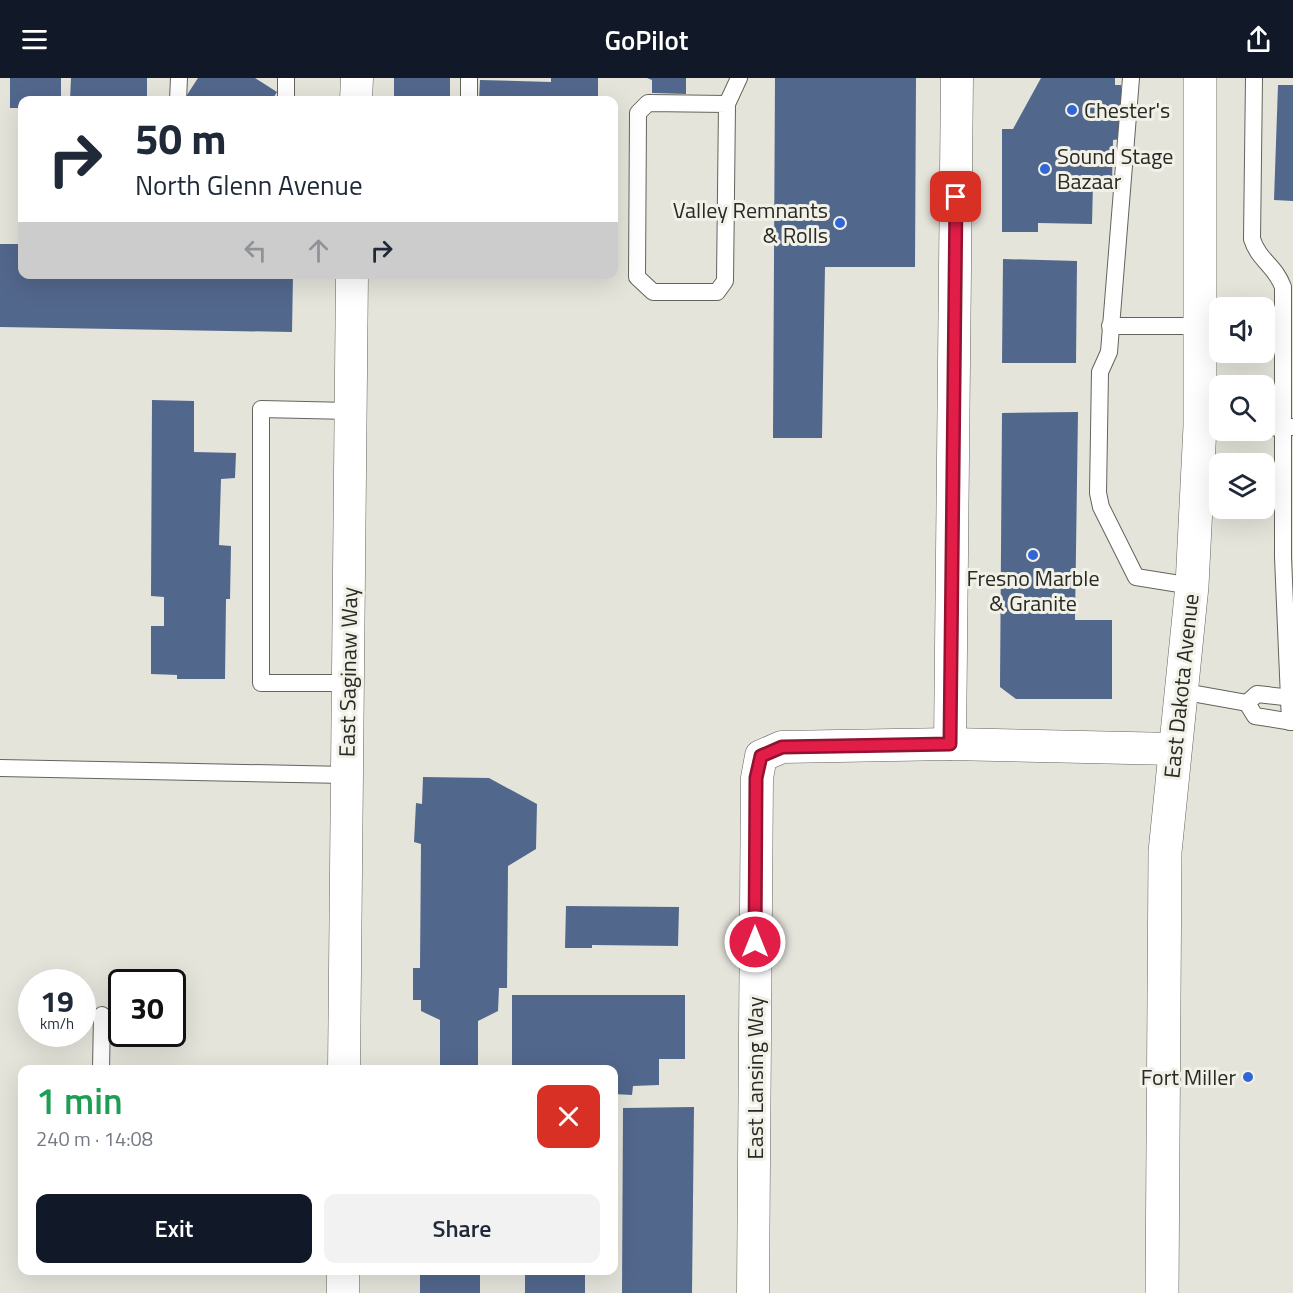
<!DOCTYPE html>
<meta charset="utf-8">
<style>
:root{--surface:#fff;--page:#f2f2f3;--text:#1f2937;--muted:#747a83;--accent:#111827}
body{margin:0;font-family:"Titillium Web",sans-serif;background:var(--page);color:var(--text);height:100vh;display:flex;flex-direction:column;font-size:22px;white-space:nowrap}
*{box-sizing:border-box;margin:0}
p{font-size:20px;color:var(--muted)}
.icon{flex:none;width:33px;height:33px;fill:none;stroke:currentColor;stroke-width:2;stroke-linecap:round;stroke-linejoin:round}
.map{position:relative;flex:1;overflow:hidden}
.panel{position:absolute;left:18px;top:987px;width:600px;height:210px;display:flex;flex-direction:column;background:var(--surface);border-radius:12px;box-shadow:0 6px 24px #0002}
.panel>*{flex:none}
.banner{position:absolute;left:18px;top:18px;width:600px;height:183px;border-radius:12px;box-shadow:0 6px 24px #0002;background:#fff;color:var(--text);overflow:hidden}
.controls{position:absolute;left:1209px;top:219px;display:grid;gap:12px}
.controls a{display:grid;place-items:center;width:66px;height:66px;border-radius:12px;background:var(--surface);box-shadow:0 6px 24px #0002;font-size:30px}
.speed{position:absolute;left:18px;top:891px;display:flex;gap:12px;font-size:30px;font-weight:700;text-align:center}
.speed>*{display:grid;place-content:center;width:78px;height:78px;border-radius:50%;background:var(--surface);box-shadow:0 6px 24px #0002;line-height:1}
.speed small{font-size:15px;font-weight:400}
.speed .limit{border:3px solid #111;border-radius:9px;background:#fff;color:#111}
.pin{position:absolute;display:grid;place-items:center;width:51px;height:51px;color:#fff;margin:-26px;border-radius:12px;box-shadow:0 3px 9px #0006}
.me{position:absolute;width:66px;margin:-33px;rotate:0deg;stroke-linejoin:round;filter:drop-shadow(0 0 4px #0008)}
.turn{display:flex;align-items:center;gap:21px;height:126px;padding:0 18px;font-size:27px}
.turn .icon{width:78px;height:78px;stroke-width:2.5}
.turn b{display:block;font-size:42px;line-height:51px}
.lanes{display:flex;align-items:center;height:57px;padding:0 18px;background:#0003;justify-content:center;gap:30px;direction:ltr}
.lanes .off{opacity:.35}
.round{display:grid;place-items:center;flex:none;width:63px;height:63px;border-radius:12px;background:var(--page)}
.summary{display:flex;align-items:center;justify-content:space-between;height:102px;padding:0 18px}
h1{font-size:36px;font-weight:600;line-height:45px;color:#1e9e55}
.primary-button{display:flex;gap:12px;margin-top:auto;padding:12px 18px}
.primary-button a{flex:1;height:69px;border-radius:12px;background:var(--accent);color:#fff;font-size:24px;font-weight:600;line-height:69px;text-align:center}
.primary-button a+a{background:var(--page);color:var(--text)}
header{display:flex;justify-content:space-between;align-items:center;height:78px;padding:0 18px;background:var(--accent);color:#fff;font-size:27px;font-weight:600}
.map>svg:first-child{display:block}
.building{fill:#52678c}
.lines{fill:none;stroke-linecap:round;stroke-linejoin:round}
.service-casing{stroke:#64645c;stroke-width:18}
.minor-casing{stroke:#64645c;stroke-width:33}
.tertiary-casing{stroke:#64645c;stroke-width:34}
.service{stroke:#fff;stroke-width:16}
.minor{stroke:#fff;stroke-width:32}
.tertiary{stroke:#fff;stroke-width:33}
.route-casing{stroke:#92132f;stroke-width:15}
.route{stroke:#e11d48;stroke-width:10}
.poi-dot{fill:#3067d5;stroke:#f1f1e8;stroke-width:2}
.labels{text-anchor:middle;stroke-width:6;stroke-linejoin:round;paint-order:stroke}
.poi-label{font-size:22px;fill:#292925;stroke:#f1f1e8;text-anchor:start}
.street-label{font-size:22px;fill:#292925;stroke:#f1f1e8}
</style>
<header><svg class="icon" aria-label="menu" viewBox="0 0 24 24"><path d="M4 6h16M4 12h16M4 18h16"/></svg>GoPilot<svg class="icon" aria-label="share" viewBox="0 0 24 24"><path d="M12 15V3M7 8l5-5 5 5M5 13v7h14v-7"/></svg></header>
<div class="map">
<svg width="1293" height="1215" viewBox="0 0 1293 1215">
<rect width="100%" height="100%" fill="#e4e4db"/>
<g class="building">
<path d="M10 0H61V22H22V30H10Z"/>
<path d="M71 0H147V22H70Z"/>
<path d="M198 0H255L277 14 272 22H190L185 20Z"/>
<rect x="394" y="0" width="56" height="22"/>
<path d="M551 0H598V22H479L480 2 551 4Z"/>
<path d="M647 0H686V16L652 15V2Z"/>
<path d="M775 0H916L915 189H825L822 360H773Z"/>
<path d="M1041 0H1115V7H1121V61L1113 62 1112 106 1093 105 1092 146 1038 145V154H1002V51H1013Z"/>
<path d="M1278 7H1293V123L1274 122Z"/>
<path d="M0 166H22V196H293L292 254 0 249Z"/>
<path d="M1003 181 1077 183 1076 285H1002Z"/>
<path d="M152 322 194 323V374L236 375 235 400 221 401 219 467 231 468 230 521H226L225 601H177V597L151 596V548H164V519L151 518Z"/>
<path d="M1078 334 1075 542H1112V621H1016L1000 609 1002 335Z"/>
<path d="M423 699 489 700 537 726 536 771 508 788 507 910H499L498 933 478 943V992H440V942L421 933V922H413V890H420L421 766 414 764 416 725 422 726Z"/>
<path d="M566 828 679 829 678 868 592 867V870H565Z"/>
<path d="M512 917H685V981H659V1007L633 1008 632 1017 614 1016V992H512Z"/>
<path d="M694 1029 692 1215H622L623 1030Z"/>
<rect x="420" y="1192" width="60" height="23"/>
<rect x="525" y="1192" width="60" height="23"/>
</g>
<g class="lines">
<g class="service-casing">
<g id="service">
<path d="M286 0V22"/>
<path d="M1131 0 1109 274 1100 294 1098 415 1101 429 1136 499 1192 508"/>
<path d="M1254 0 1252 161C1259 183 1275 187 1283 209V349L1264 350"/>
<path d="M178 22 179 0"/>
<path d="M469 22V0"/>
<path d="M727 26 648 25 638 35 637 199 653 214H717L725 203 727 26 739 0"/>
<path d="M1110 248H1201"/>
<path d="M348 605H261V331L350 333"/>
<path d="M1180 613 1247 625"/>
<path d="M1293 620 1257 616 1247 625 1255 638 1293 644"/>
<path d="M1290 644 1283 479V349H1292"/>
<path d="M0 690 347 697"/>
<path d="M101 992 102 937"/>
</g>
</g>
<g class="minor-casing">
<g id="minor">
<path d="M356 22 357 0"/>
<path d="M950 666 957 0"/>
<path d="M344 992 352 196"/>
<path d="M343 1215V1192"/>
<path d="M753 1215 757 700 761 678 782 669 950 666 1174 671"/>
</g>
</g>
<g class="tertiary-casing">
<path id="tertiary" d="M1162 1215 1165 774 1192 508 1200 348V0"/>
</g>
<use href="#service" class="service"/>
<use href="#minor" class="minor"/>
<use href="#tertiary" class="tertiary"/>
</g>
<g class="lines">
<g class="route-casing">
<path id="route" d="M755 864 756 700 761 678 782 669 950 666 956 119"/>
</g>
<use href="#route" class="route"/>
</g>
<g class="poi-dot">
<circle cx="1072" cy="32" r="6"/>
<circle cx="1045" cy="91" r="6"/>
<circle cx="840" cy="145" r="6"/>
<circle cx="1033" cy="477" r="6"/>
<circle cx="1248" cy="999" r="6"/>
</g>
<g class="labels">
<g class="poi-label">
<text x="1084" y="40">Chester's</text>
<text x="1057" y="86">Sound Stage<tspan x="1057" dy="25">Bazaar</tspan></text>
<text x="828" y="140" text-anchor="end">Valley Remnants<tspan x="828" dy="25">&amp; Rolls</tspan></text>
<text x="1033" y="508" text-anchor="middle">Fresno Marble<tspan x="1033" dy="25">&amp; Granite</tspan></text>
<text x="1236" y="1007" text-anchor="end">Fort Miller</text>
</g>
<g class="street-label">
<text transform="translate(348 594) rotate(-89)" y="8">East Saginaw Way</text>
<text transform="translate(1181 608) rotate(-84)" y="8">East Dakota Avenue</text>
<text transform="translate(755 1000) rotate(-90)" y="8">East Lansing Way</text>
</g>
</g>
</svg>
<div class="controls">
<a><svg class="icon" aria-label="sound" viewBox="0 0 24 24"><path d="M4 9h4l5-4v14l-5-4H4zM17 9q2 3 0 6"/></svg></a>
<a><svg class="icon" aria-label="search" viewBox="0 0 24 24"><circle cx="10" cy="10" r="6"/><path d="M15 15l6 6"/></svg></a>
<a><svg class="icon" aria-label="layers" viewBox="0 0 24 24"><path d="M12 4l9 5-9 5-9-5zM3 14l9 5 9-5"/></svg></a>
</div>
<div class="speed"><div>19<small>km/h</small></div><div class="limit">30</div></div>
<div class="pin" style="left:956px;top:119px;background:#d93025"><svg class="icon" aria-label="arrive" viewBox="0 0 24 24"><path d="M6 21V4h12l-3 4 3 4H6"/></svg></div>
<svg class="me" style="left:755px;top:864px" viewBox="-20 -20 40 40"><circle r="17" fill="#e11d48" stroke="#fff" stroke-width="3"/><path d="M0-11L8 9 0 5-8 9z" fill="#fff"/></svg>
<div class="banner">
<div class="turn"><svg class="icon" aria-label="right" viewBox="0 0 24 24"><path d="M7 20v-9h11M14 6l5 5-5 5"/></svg><div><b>50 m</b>North Glenn Avenue</div></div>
<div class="lanes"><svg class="icon off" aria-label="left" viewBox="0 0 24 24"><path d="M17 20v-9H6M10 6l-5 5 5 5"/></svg><svg class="icon off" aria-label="ahead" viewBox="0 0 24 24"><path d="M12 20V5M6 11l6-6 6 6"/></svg><svg class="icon" aria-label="right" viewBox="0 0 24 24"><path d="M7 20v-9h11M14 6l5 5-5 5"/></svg></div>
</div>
<section class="panel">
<div class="summary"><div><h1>1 min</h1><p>240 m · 14:08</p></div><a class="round" style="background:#d93025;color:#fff"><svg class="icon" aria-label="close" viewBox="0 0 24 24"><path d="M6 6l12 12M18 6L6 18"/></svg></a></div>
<div class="primary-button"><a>Exit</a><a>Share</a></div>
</section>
</div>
